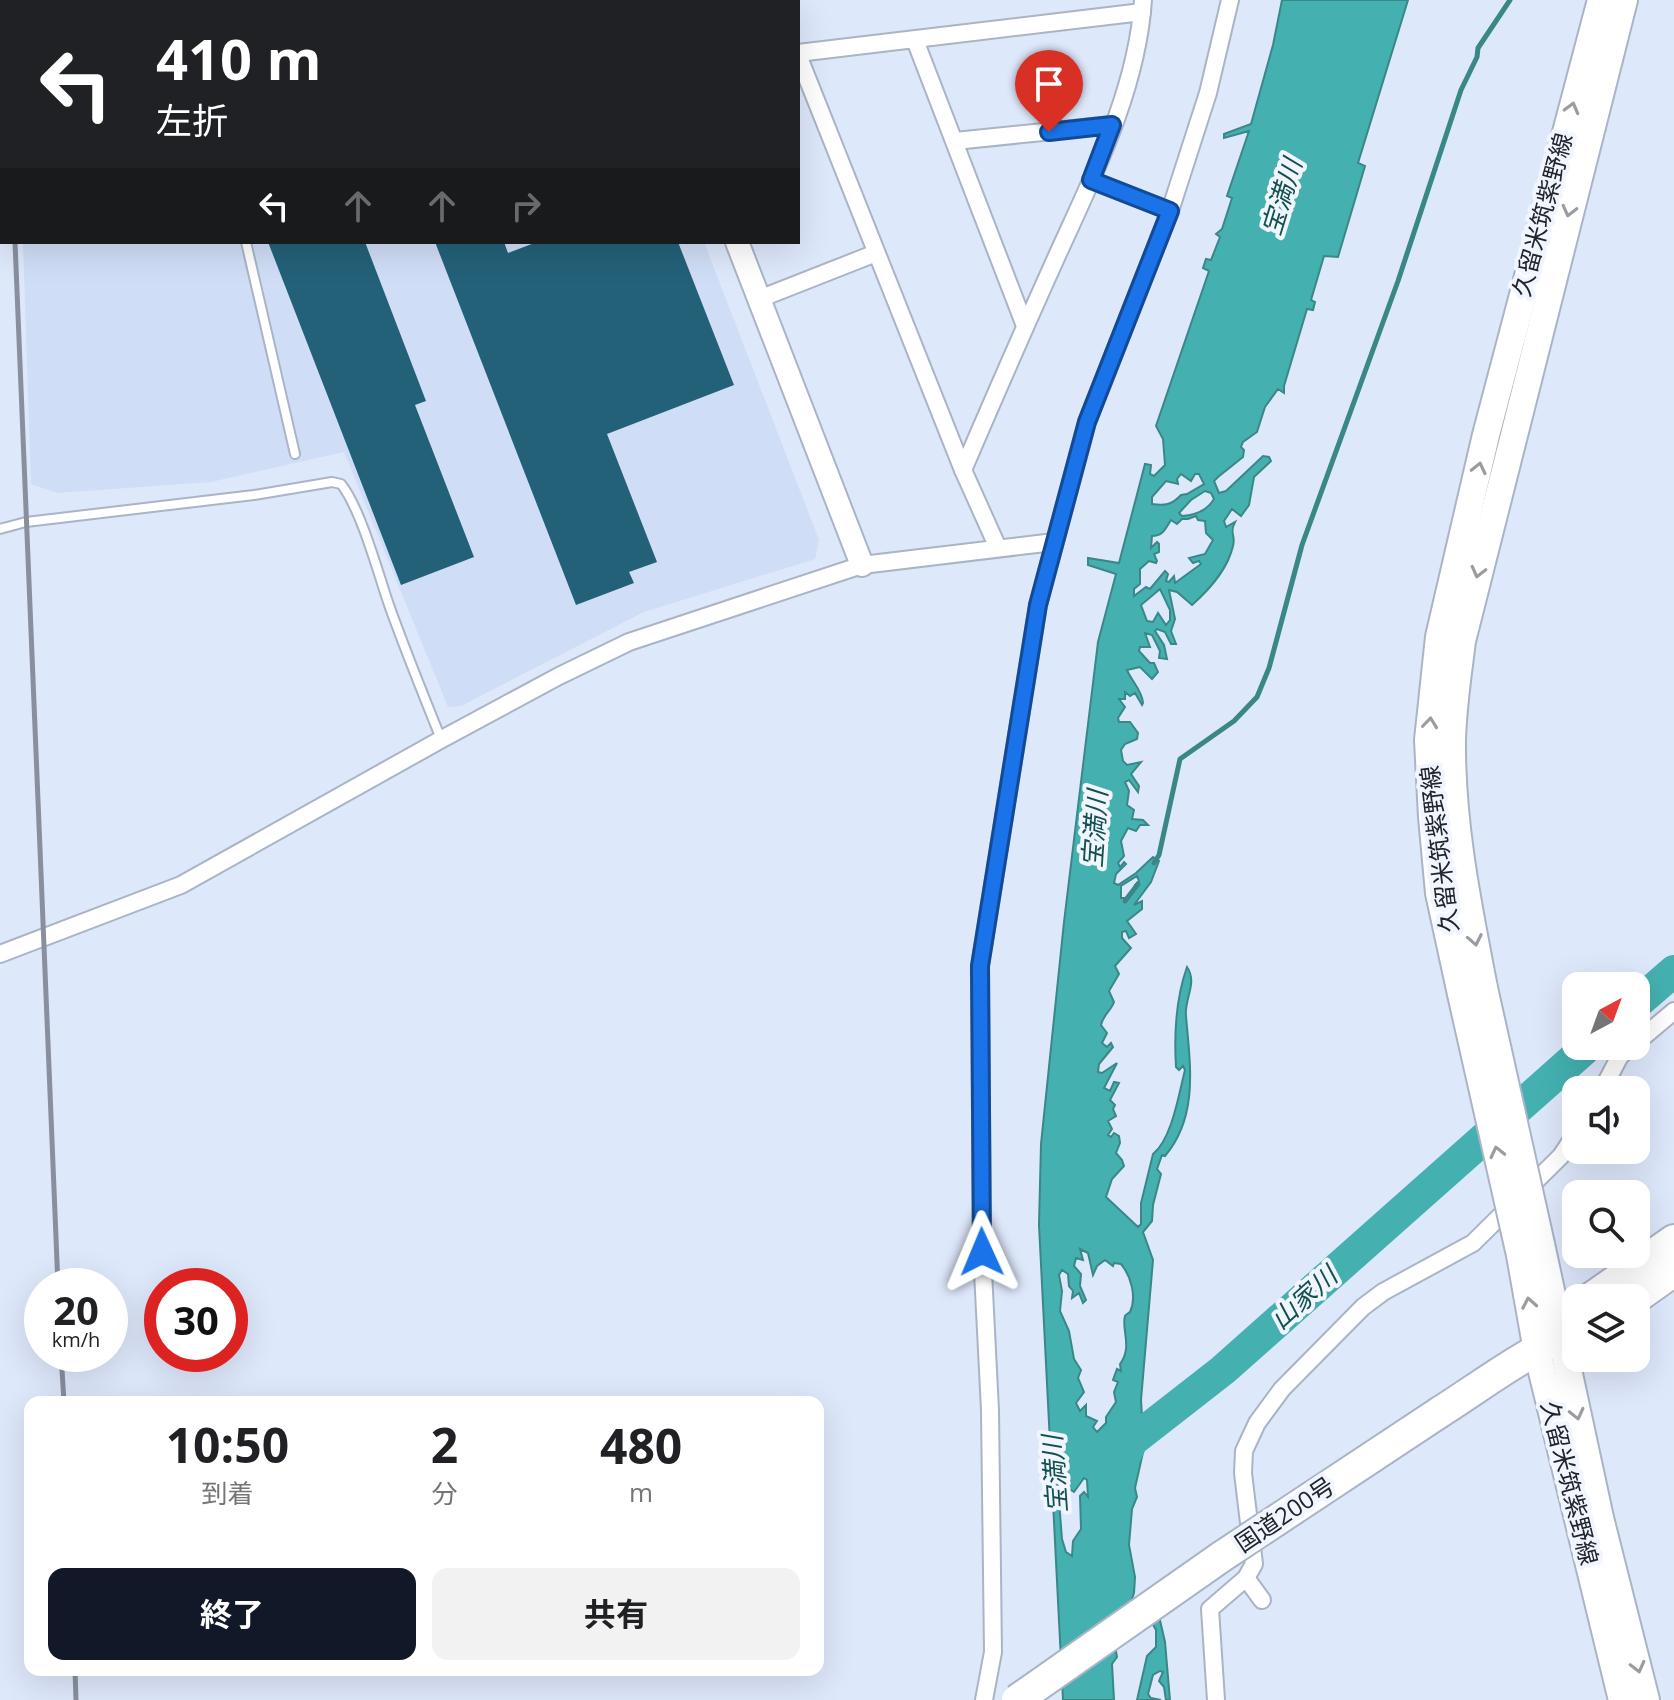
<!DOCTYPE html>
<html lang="ja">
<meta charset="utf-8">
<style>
:root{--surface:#fff;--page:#f2f2f2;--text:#202124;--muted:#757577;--accent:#111827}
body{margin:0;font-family:"Open Sans","Noto Sans JP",sans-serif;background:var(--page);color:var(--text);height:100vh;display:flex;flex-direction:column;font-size:30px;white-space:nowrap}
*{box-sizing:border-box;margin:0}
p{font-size:26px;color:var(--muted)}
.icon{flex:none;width:44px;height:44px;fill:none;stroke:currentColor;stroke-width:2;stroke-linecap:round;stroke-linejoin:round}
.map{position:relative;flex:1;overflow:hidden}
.panel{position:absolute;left:24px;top:1396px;width:800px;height:280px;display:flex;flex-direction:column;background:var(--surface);border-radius:16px;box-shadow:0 8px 32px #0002}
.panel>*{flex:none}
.top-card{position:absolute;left:0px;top:0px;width:800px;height:244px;box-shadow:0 8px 32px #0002;background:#202124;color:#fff;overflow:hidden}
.needle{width:52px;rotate:41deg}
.controls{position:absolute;left:1562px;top:972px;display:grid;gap:16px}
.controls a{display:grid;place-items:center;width:88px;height:88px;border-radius:16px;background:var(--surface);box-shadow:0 8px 32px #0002;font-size:40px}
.speed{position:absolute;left:24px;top:1268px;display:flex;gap:16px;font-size:40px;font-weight:700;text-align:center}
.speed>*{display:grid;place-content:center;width:104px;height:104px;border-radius:50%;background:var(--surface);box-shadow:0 8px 32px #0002;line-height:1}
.speed small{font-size:20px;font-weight:400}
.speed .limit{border:12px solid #d22;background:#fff;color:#111}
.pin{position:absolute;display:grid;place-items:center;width:68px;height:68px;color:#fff;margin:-82px -34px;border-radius:50% 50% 50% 0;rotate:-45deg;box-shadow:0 0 8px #0007}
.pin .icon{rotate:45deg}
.me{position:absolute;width:88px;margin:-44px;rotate:359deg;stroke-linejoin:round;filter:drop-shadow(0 0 6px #0008)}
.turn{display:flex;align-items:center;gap:28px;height:168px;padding:0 24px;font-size:36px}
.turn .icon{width:104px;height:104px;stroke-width:2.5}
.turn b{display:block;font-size:56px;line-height:68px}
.lanes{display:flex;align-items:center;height:76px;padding:0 24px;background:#0003;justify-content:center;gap:40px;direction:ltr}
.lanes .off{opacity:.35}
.eta{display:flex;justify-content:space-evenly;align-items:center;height:136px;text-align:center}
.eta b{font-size:48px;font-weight:700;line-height:56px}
.action{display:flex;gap:16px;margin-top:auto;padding:16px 24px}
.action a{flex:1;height:92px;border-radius:16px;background:var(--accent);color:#fff;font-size:32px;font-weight:700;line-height:92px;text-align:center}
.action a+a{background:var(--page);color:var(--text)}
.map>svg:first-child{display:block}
.built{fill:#cfddf6}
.water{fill:#44b1b0;stroke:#3a8788;stroke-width:2;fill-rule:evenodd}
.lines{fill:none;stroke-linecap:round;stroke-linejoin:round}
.stream{stroke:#3a8788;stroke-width:5}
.river{stroke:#44b1b0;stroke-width:32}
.building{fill:#236179}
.lane-casing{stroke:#aab4c6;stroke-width:12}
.street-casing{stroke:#aab4c6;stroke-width:20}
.secondary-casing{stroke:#aab4c6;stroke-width:26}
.primary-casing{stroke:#aab4c6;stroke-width:30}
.highway-casing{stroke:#aab4c6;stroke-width:34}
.lane{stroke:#fff;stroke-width:8}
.street{stroke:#fff;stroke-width:16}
.secondary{stroke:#fff;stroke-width:22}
.primary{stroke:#fff;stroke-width:26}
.highway{stroke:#fff;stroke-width:30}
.rail{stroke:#898f9d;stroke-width:5}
.primary-bridge-casing{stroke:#aab4c6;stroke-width:30;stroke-linecap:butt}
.highway-bridge-casing{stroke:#aab4c6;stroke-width:34;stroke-linecap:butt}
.primary-bridge{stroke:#fff;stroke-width:26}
.highway-bridge{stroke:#fff;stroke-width:30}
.oneway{stroke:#9b9ca0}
.route-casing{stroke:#114b97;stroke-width:20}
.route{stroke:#1a73e8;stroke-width:14}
.labels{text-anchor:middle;stroke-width:8;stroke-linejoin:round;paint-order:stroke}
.street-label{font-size:24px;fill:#21242b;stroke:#f1f5fd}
.water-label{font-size:26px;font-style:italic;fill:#115150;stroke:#f1f5fd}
</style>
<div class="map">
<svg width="1674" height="1700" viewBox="0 0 1674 1700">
<rect width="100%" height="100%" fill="#dee8fb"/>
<g class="built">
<path d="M14 0H583L585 2H14Z"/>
<path d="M23 242H704L819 540 815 559 644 612 461 706 448 707 344 452 211 482 57 493 31 484Z"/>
</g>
<g class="water">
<path d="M1282 0H1408L1358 163 1365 166 1338 257 1324 256 1311 300 1315 302 1313 310 1307 309 1284 386V393L1278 389 1265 407 1257 432 1243 442 1241 447 1244 450 1243 457 1218 477 1214 481 1219 493 1226 491 1263 456 1269 457 1271 461 1254 477 1249 505 1241 516 1232 509 1224 521 1226 527 1235 522C1229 534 1236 535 1233 546 1228 568 1209 590 1192 605L1177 592 1169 590 1175 619 1171 631 1176 644H1171L1165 632 1157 629 1155 631 1164 645 1167 659 1159 658 1160 651 1152 635 1145 633 1150 647H1140L1139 651 1150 663H1154L1158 672 1152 679 1140 667 1127 670C1132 682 1142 690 1143 703L1142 705 1135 693 1130 696 1125 692V699H1119L1125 707 1118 718 1119 722H1130L1138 733 1137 739 1125 744 1121 750 1123 761 1127 765 1141 762 1131 774 1139 786 1138 792 1129 780 1125 782 1129 791 1127 805 1134 810 1132 819 1143 820 1148 825H1140L1136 831 1128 828 1121 841 1124 856 1118 863 1120 867 1124 862 1126 864 1116 874 1114 883 1118 885 1136 873 1153 857 1159 861 1151 882 1134 905 1142 901V909L1127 921 1136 934 1129 938 1126 931 1122 932V938L1131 948 1115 966 1119 974 1109 991 1114 1002C1111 1011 1103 1015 1101 1025L1107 1033 1102 1043 1107 1047 1111 1043 1113 1047 1099 1064 1098 1072 1102 1073 1117 1063 1104 1088 1110 1091 1114 1082 1119 1083 1110 1100 1115 1105 1113 1109 1116 1116 1108 1121 1112 1129 1108 1135 1111 1137 1114 1133 1119 1136 1120 1143 1116 1153 1122 1160 1124 1166 1112 1179 1106 1197 1138 1227 1141 1224V1203L1153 1154C1172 1139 1179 1093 1185 1070L1183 1066 1179 1070 1176 1067C1174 1034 1176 998 1187 967 1198 983 1184 999 1186 1016 1190 1064 1199 1116 1165 1156L1162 1155 1157 1169 1161 1174 1153 1205 1152 1221 1143 1232 1153 1260 1141 1400 1144 1448 1135 1488 1137 1497 1132 1509 1129 1545 1135 1577 1134 1593 1115 1646 1117 1657 1112 1664 1114 1700H1063L1039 1225 1041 1144 1064 922 1098 642 1116 574 1088 565V558L1119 563 1145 464 1151 465 1150 474 1154 476 1165 465 1163 439 1156 426 1209 271 1203 268 1206 259 1211 260 1220 237 1216 234 1222 229 1232 198 1227 196 1249 131 1224 138V134L1251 124 1273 45ZM1181 474 1191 481 1195 474H1199L1204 484 1187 494 1181 495C1172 505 1164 506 1152 504V497L1166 481 1178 484 1177 479ZM1205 491 1211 493 1214 499C1207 511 1196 515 1182 516L1179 513 1191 500ZM1196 516 1198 520 1205 521 1206 533 1213 540 1205 554 1189 558 1193 563 1199 561 1201 564 1175 583 1174 576 1169 582 1166 581 1168 574 1165 571 1150 589 1146 587 1134 596V589L1140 584V569L1149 561 1156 563 1157 561 1154 554 1159 552V544L1157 542 1151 548 1152 536C1164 536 1166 527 1171 520L1177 524 1182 519H1188ZM1160 589 1170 610V620L1166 625 1158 613 1153 622 1147 621 1141 605ZM1137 876 1139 881 1135 885 1134 892 1126 898H1121V886ZM1080 1249 1088 1253 1093 1275 1097 1266 1105 1260 1113 1266 1114 1263 1121 1264C1131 1276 1137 1297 1130 1312 1129 1313 1126 1314 1125 1316 1121 1329 1133 1347 1120 1364L1121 1371 1117 1369 1113 1380 1118 1382 1114 1392 1116 1402 1106 1417V1423L1097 1432 1093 1427 1097 1421 1086 1416V1405L1080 1411 1076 1403 1084 1392 1078 1378 1081 1370 1074 1359 1069 1331 1060 1311 1062 1291 1059 1275 1062 1270 1068 1274 1069 1286 1073 1291 1072 1298 1079 1293 1083 1303 1086 1300 1080 1286 1081 1274 1074 1266 1076 1258 1083 1260ZM1059 1472 1065 1486 1074 1492 1084 1478 1087 1480 1088 1497 1084 1492 1080 1496 1081 1529 1073 1541 1072 1556 1066 1552 1062 1539 1057 1476Z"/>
<path d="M1159 1616 1165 1642 1170 1700H1166L1164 1687 1159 1681 1163 1672 1160 1671 1153 1675 1148 1694 1151 1698 1161 1700H1137L1147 1656 1156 1647V1630L1151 1621Z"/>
</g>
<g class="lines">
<g class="stream">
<path d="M1154 863 1159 855 1180 759 1234 721 1257 697 1269 668 1302 545 1398 281 1461 90 1477 57 1478 48 1510 0"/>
<path d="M1125 901 1138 884"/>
</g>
<g class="river">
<path d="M1636 1004 1674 971"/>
<path d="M1119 1468 1132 1441 1223 1370 1588 1046"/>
</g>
</g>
<g class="building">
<path d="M268 242H365L426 401 415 405 474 557 401 585Z"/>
<path d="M435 242H504L508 253 537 242H678L734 385 607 434 657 562 629 572 634 583 576 605Z"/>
</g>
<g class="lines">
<g class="lane-casing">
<g id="lane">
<path d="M534 0 535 2"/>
<path d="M436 2 441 0"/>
<path d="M246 242 295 454"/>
<path d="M0 529 26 522 254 495 332 482 341 484C361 509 378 573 389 605 405 650 423 694 441 739"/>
</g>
</g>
<g class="street-casing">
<g id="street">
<path d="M764 0 765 2"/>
<path d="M915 40 1025 326"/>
<path d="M798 53 1142 12"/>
<path d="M798 55 963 470 998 548"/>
<path d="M955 141 1112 125"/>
<path d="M1091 180 1170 211"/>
<path d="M759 299 876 253"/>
<path d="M963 470C993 400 1024 329 1056 258 1093 176 1137 91 1143 0"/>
<path d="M0 954 181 885 442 739 559 676 629 642 862 565 1054 542"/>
<path d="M1636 1043 1674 1011"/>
<path d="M1602 1090 1620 1056 1632 1046"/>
<path d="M1246 1578 1262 1600"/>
<path d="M984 1700 993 1652 990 1410 982 1252 980 966 1038 605 1087 422 1170 211 1208 93 1230 0"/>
<path d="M1216 1700 1210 1609 1246 1578 1254 1564 1243 1473 1244 1451 1257 1423 1282 1389 1363 1307 1383 1292 1473 1243 1561 1156 1576 1133"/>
</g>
</g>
<g class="secondary-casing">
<g id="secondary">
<path d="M621 0 623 2"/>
<path d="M737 242 862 565"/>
</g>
</g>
<g class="primary-casing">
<g id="primary">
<path d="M1484 988C1468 905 1451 823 1452 739 1453 706 1458 673 1462 641L1624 0"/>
<path d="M1461 994 1439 893 1432 817 1428 740 1439 637 1486 435 1601 0"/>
<path d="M1541 1244 1600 1518 1646 1700"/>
<path d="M1520 1255 1537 1351 1622 1700"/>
</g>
</g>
<g class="highway-casing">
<g id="highway">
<path d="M1591 1298 1674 1240"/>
<path d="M1636 1298 1674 1271"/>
<path d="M1440 1412C1483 1385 1528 1349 1576 1333"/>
</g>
</g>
<use href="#lane" class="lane"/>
<use href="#street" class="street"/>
<use href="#secondary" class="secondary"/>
<use href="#primary" class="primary"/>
<use href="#highway" class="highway"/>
<g class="rail">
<path d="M5 0V2"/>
<path d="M0 56 2 107"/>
<path d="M15 242 58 1286"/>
<path d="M61 1354 64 1402"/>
<path d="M75 1670 76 1700"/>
</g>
<g class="primary-bridge-casing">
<g id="primary-bridge">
<path d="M1484 988 1541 1244"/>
<path d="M1461 994 1520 1255"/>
</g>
</g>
<g class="highway-bridge-casing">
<path id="highway-bridge" d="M1017 1700 1221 1557 1440 1412"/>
</g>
<use href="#primary-bridge" class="primary-bridge"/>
<use href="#highway-bridge" class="highway-bridge"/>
</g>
<defs><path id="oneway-chevron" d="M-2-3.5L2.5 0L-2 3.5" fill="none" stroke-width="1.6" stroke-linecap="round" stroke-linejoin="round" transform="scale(2)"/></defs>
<g class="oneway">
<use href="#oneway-chevron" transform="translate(1572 108) rotate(-75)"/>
<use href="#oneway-chevron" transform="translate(1569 211) rotate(104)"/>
<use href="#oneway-chevron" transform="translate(1479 468) rotate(-77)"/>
<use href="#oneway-chevron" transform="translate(1478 572) rotate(104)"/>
<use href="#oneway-chevron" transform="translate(1430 723) rotate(-84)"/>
<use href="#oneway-chevron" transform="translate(1475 940) rotate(79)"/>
<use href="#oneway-chevron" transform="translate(1497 1152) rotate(-103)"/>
<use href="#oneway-chevron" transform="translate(1529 1303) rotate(-100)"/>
<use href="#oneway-chevron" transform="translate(1577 1414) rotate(77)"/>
<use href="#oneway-chevron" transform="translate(1638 1667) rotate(76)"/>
</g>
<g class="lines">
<g class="route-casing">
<path id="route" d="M982 1252 980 966 1038 605 1087 422 1170 211 1091 180 1112 125 1049 132"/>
</g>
<use href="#route" class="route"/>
</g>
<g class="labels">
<g class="street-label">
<text transform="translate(1543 215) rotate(-75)" y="8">久留米筑紫野線</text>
<text transform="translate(1440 849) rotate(-97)" y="8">久留米筑紫野線</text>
<text transform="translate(1569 1483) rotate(76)" y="8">久留米筑紫野線</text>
<text transform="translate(1285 1515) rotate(-34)" y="8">国道200号</text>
</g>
<g class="water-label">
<text transform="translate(1282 197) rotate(-73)" y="9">宝満川</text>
<text transform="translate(1095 829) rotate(-86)" y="9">宝満川</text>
<text transform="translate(1304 1298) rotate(-42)" y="9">山家川</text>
<text transform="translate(1055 1474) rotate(-94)" y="9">宝満川</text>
</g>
</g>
</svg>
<div class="controls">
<a><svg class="needle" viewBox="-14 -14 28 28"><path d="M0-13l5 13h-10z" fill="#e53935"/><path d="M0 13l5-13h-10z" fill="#757577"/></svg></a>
<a><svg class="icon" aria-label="sound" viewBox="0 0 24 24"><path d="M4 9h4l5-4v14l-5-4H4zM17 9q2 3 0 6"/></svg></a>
<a><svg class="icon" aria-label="search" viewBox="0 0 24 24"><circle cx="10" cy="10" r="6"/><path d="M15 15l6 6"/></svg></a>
<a><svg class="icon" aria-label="layers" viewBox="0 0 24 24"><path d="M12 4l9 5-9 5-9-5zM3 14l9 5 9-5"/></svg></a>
</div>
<div class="speed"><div>20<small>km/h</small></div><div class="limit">30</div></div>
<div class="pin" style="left:1049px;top:132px;background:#d93025"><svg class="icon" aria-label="arrive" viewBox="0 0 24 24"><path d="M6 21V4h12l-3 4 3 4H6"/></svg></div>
<svg class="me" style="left:982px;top:1252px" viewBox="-20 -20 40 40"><path d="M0-17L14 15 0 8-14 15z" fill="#1a73e8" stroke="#fff" stroke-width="4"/></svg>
<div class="top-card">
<div class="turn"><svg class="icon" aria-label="left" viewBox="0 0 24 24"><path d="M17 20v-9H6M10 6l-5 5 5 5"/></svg><div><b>410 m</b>左折</div></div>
<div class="lanes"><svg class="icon" aria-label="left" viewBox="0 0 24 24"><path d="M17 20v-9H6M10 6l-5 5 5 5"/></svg><svg class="icon off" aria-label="ahead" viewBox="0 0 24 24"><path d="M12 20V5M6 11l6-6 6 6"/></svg><svg class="icon off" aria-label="ahead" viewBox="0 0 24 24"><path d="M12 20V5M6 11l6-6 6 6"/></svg><svg class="icon off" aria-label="right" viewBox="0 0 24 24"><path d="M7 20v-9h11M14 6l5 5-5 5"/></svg></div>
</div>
<section class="panel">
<div class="eta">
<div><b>10:50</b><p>到着</p></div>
<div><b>2</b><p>分</p></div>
<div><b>480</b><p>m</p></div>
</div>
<div class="action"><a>終了</a><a>共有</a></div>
</section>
</div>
